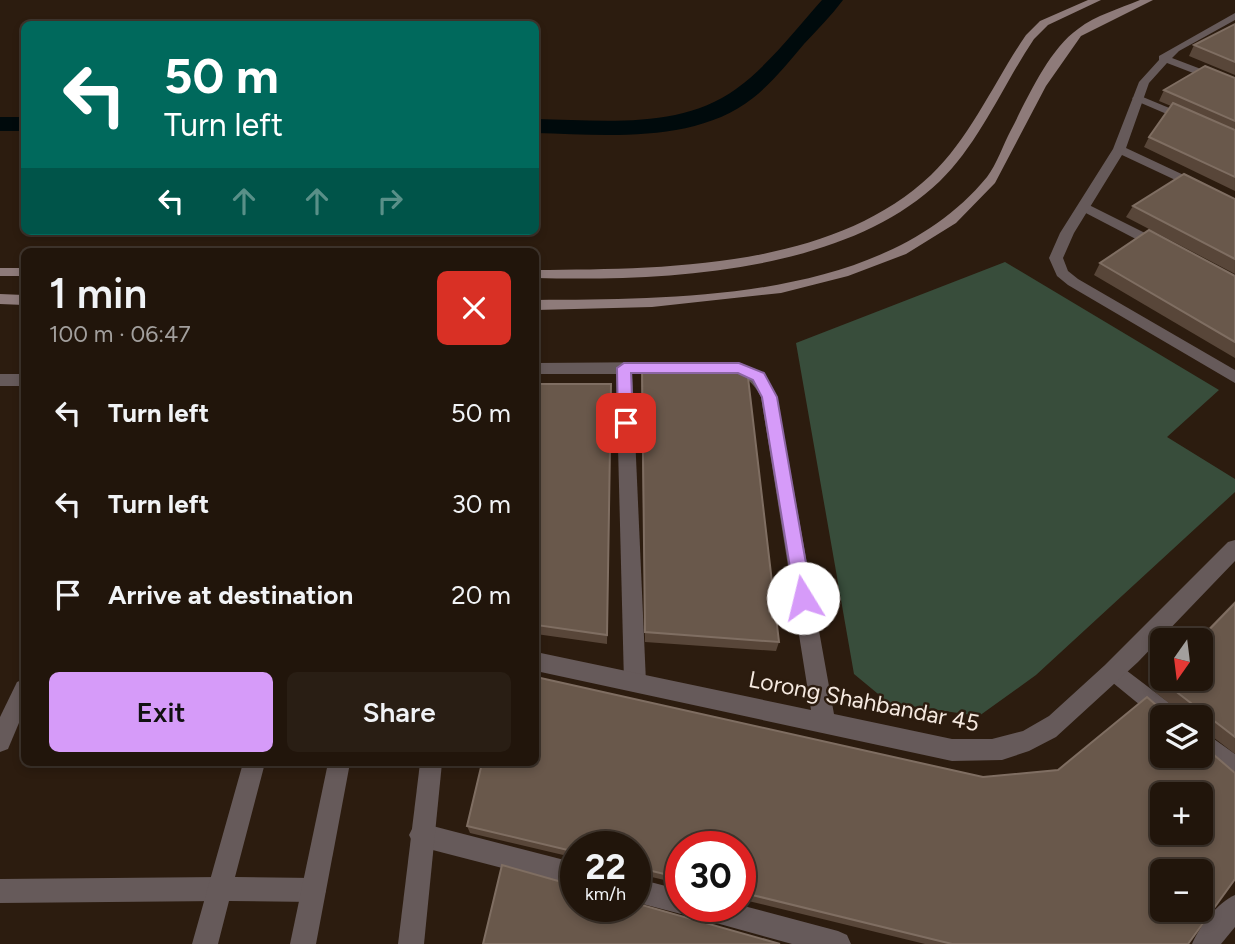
<!DOCTYPE html>
<meta charset="utf-8">
<style>
:root{--surface:#21150b;--page:#291e14;--text:#f1f3f6;--muted:#a29f9d;--line:#3e342c;--accent:#d69bf9}
body{margin:0;font-family:Figtree,sans-serif;background:var(--page);color:var(--text);height:100vh;display:flex;flex-direction:column;font-size:26px;white-space:nowrap}
*{box-sizing:border-box;margin:0}
p{font-size:23px;color:var(--muted)}
.icon{flex:none;width:38px;height:38px;fill:none;stroke:currentColor;stroke-width:2;stroke-linecap:round;stroke-linejoin:round}
.map{position:relative;flex:1;overflow:hidden}
.details{position:absolute;left:21px;top:248px;width:518px;height:518px;display:flex;flex-direction:column;background:var(--surface);border-radius:10px;box-shadow:0 4px 10px #0003,0 0 0 2px var(--line)}
.details>*{flex:none}
.top-card{position:absolute;left:21px;top:21px;width:518px;height:214px;border-radius:10px;box-shadow:0 4px 10px #0003,0 0 0 2px var(--line);background:#00695c;color:#fff;overflow:hidden}
.needle{width:46px;rotate:194deg}
.fabs{position:absolute;left:1150px;top:628px;display:grid;gap:14px}
.fabs a{display:grid;place-items:center;width:63px;height:63px;border-radius:10px;background:var(--surface);box-shadow:0 4px 10px #0003,0 0 0 2px var(--line);font-size:35px}
.speed{position:absolute;left:560px;top:831px;display:flex;gap:14px;font-size:35px;font-weight:700;text-align:center}
.speed>*{display:grid;place-content:center;width:91px;height:91px;border-radius:50%;background:var(--surface);box-shadow:0 4px 10px #0003,0 0 0 2px var(--line);line-height:1}
.speed small{font-size:18px;font-weight:400}
.speed .limit{border:10px solid #d22;background:#fff;color:#111}
.pin{position:absolute;display:grid;place-items:center;width:60px;height:60px;color:#fff;margin:-30px;border-radius:14px;box-shadow:0 4px 10px #0006}
.me{position:absolute;width:77px;margin:-38px;rotate:351deg;stroke-linejoin:round;filter:drop-shadow(0 0 5px #0008)}
.turn{display:flex;align-items:center;gap:24px;height:147px;padding:0 28px;font-size:32px}
.turn .icon{width:91px;height:91px;stroke-width:2.5}
.turn b{display:block;font-size:49px;line-height:60px}
.lanes{display:flex;align-items:center;height:66px;padding:0 28px;background:#0003;justify-content:center;gap:35px;direction:ltr}
.lanes .off{opacity:.35}
.round{display:grid;place-items:center;flex:none;width:74px;height:74px;border-radius:10px;background:var(--page)}
.head{display:flex;align-items:center;justify-content:space-between;height:119px;padding:0 28px}
h1{font-size:42px;font-weight:600;line-height:52px}
.button{display:flex;gap:14px;margin-top:auto;padding:14px 28px}
.button a{flex:1;height:80px;border-radius:10px;background:var(--accent);color:#111;font-size:28px;font-weight:600;line-height:80px;text-align:center}
.button a+a{background:var(--page);color:var(--text)}
ul{padding:0;list-style:none}
li{display:flex;align-items:center;gap:21px;height:91px;padding:0 28px}
li div{flex:1}
li b{display:block;font-size:26px}
li em{font-style:normal}
.map>svg:first-child{display:block}
.green{fill:#384d3b}
.lines{fill:none;stroke-linecap:round;stroke-linejoin:round}
.canal{fill:#000a0c;fill-rule:evenodd}
.service{fill:#665a5a;fill-rule:evenodd}
.minor{fill:#665a5a;fill-rule:evenodd}
.tertiary{fill:#665a5a;fill-rule:evenodd}
.secondary{fill:#8e7b7a;fill-rule:evenodd}
.wall{fill:#584639;fill-rule:evenodd}
.building{fill:#69584b;stroke:#7f6e62;stroke-width:2;fill-rule:evenodd}
.route{fill:#d69bf9;stroke:#8b65a2;stroke-width:2}
.labels{text-anchor:middle;stroke-width:5;stroke-linejoin:round;paint-order:stroke}
.near-street-label{font-size:23px;fill:#f5e9e0;stroke:#2c1c0f}
</style>
<div class="map">
<svg width="1235" height="944" viewBox="0 0 1235 944">
<rect width="100%" height="100%" fill="#2c1c0f"/>
<path class="green" d="M1005 262 1219 390 1167 437 1235 479V492L1036 675 979 716 889 703 854 674 796 343Z"/>
<g class="lines">
<g class="canal">
<path d="M822 0H843C831 16 817 30 804 44 788 63 772 83 753 98 695 144 605 135 536 133V119C601 120 680 130 736 89 769 65 795 30 822 0Z"/>
<rect x="0" y="117" width="24" height="14"/>
</g>
<g class="service">
<path d="M1138 95 1191 117 1193 119 1183 121 1134 100 1132 98Z"/>
<path d="M1085 203 1165 243 1167 246 1160 250 1155 249 1080 210V204Z"/>
<path d="M624 362 632 368 646 682 642 689 635 692 628 689 624 682 616 368Z"/>
<path d="M1114 661 1180 711 1183 718H1162V723L1107 678 1104 671 1107 664Z"/>
<path d="M1200 729 1235 754V779L1200 754Z"/>
<path d="M421 823 576 863V887L421 847 413 843 409 835 413 827Z"/>
<path d="M220 877 229 880 232 889 229 898 220 901 0 903V879Z"/>
<path d="M635 878 681 890V906L740 905 838 931 847 935 851 944H792L698 918 688 912 681 914 635 902Z"/>
<path d="M1235 895V927L1221 944H1192C1199 927 1218 902 1235 895Z"/>
</g>
<g class="minor">
<path d="M1235 13V20L1179 51 1172 58 1235 82V89L1167 63 1149 83 1126 148 1235 199V208L1122 155 1074 233 1063 258 1068 271 1078 279 1235 370V383L1068 285 1057 276 1049 258 1060 233 1113 149 1139 82 1159 60V56Z"/>
<path d="M665 362 673 368 665 374H536V363Z"/>
<path d="M696 362C735 362 757 359 777 397L834 714 952 739H992L1023 731 1049 716 1105 665 1228 542 1235 540V561L1138 662 1056 737 1029 751 1002 760 952 761 536 671V652L811 710 761 397C742 360 720 381 690 372L688 368Z"/>
<rect x="0" y="374" width="24" height="12"/>
<path d="M24 679V711L8 749 0 752V717L17 682Z"/>
<path d="M243 763H265L235 877 314 878 323 881 326 890 323 899 314 902 229 901 218 944H192Z"/>
<path d="M420 763H442L424 944H398Z"/>
</g>
<path class="tertiary" d="M328 763H350L316 944H290Z"/>
<g class="secondary">
<path d="M1088 0H1101L1048 25 1034 39C1003 85 980 142 940 181 843 274 662 281 536 278V270C664 269 832 269 931 175 971 137 995 80 1026 35L1040 21Z"/>
<path d="M1140 0H1153L1081 36 1046 86 995 183 956 223 906 254 848 276 781 293 652 307 536 310V300C682 299 885 301 987 177 997 164 1003 145 1011 130 1027 99 1049 49 1078 29 1096 15 1119 9 1140 0Z"/>
<rect x="0" y="268" width="24" height="8"/>
<path d="M0 294 24 295V305L0 304Z"/>
</g>
</g>
<g class="wall">
<path d="M1235 24V75L1189 56 1194 45Z"/>
<path d="M1235 78V191L1144 147 1149 137 1171 106 1159 101 1164 90Z"/>
<path d="M1235 199V274L1126 217 1133 206Z"/>
<path d="M1100 263 1235 276V358L1094 275Z"/>
<path d="M641 377 779 642 776 651 645 642Z"/>
<path d="M536 384H611L607 644 536 634Z"/>
<path d="M1235 601V754L1200 727V718H1188L1151 689 1200 640H1197Z"/>
<path d="M536 677 983 777 1058 770 1147 697 1171 718H1162V756H1200V743L1235 773V879L1188 944H925L740 899V847H681V884L635 873V847H576V858L470 833 467 826 482 763H536ZM1162 794H1200V833H1162ZM1162 872H1200V910H1162Z"/>
</g>
<g class="building">
<path d="M1235 24V62L1194 45Z"/>
<path d="M1205 66 1235 78V121L1164 90Z"/>
<path d="M1173 103 1235 130V177L1149 137Z"/>
<path d="M1184 174 1235 199V259L1133 206Z"/>
<path d="M1149 230 1235 276V342L1100 263Z"/>
<path d="M642 366 747 369 779 642 645 632Z"/>
<path d="M536 384H611L607 635 536 625Z"/>
<path d="M1235 603V737L1161 680 1200 679V640H1199Z"/>
<path d="M536 677 983 777 1058 770 1147 697 1171 718H1162V756H1200V743L1235 773V879L1188 944H952L740 892V847H681V878L635 867V847H576V852L467 826 482 763H536ZM1162 794H1200V833H1162ZM1162 872H1200V910H1162Z"/>
<path d="M502 865 576 886V906H635V903L780 944H483Z"/>
</g>
<path class="route" d="M624 363H739L764 373 777 397 812 598 810 603 803 606 795 598 762 397 753 380 738 373H631L633 423 626 429 618 423 617 368Z"/>
<g class="labels">
<g class="near-street-label">
<text transform="translate(864 701) rotate(11)" y="8">Lorong Shahbandar 45</text>
</g>
</g>
</svg>
<div class="fabs">
<a><svg class="needle" viewBox="-14 -14 28 28"><path d="M0-13l5 13h-10z" fill="#e53935"/><path d="M0 13l5-13h-10z" fill="#a29f9d"/></svg></a>
<a><svg class="icon" aria-label="layers" viewBox="0 0 24 24"><path d="M12 4l9 5-9 5-9-5zM3 14l9 5 9-5"/></svg></a>
<a>+</a>
<a>−</a>
</div>
<div class="speed"><div>22<small>km/h</small></div><div class="limit">30</div></div>
<div class="pin" style="left:626px;top:423px;background:#d93025"><svg class="icon" aria-label="arrive" viewBox="0 0 24 24"><path d="M6 21V4h12l-3 4 3 4H6"/></svg></div>
<svg class="me" style="left:803px;top:598px" viewBox="-20 -20 40 40"><circle r="19" fill="#fff"/><path d="M0-13L10 11 0 6-10 11z" fill="#d69bf9"/></svg>
<div class="top-card">
<div class="turn"><svg class="icon" aria-label="left" viewBox="0 0 24 24"><path d="M17 20v-9H6M10 6l-5 5 5 5"/></svg><div><b>50 m</b>Turn left</div></div>
<div class="lanes"><svg class="icon" aria-label="left" viewBox="0 0 24 24"><path d="M17 20v-9H6M10 6l-5 5 5 5"/></svg><svg class="icon off" aria-label="ahead" viewBox="0 0 24 24"><path d="M12 20V5M6 11l6-6 6 6"/></svg><svg class="icon off" aria-label="ahead" viewBox="0 0 24 24"><path d="M12 20V5M6 11l6-6 6 6"/></svg><svg class="icon off" aria-label="right" viewBox="0 0 24 24"><path d="M7 20v-9h11M14 6l5 5-5 5"/></svg></div>
</div>
<section class="details">
<div class="head"><div><h1>1 min</h1><p>100 m · 06:47</p></div><a class="round" style="background:#d93025;color:#fff"><svg class="icon" aria-label="close" viewBox="0 0 24 24"><path d="M6 6l12 12M18 6L6 18"/></svg></a></div>
<ul>
<li><svg class="icon" aria-label="left" viewBox="0 0 24 24"><path d="M17 20v-9H6M10 6l-5 5 5 5"/></svg><div><b>Turn left</b></div><em>50 m</em></li>
<li><svg class="icon" aria-label="left" viewBox="0 0 24 24"><path d="M17 20v-9H6M10 6l-5 5 5 5"/></svg><div><b>Turn left</b></div><em>30 m</em></li>
<li><svg class="icon" aria-label="arrive" viewBox="0 0 24 24"><path d="M6 21V4h12l-3 4 3 4H6"/></svg><div><b>Arrive at destination</b></div><em>20 m</em></li>
</ul>
<div class="button"><a>Exit</a><a>Share</a></div>
</section>
</div>
